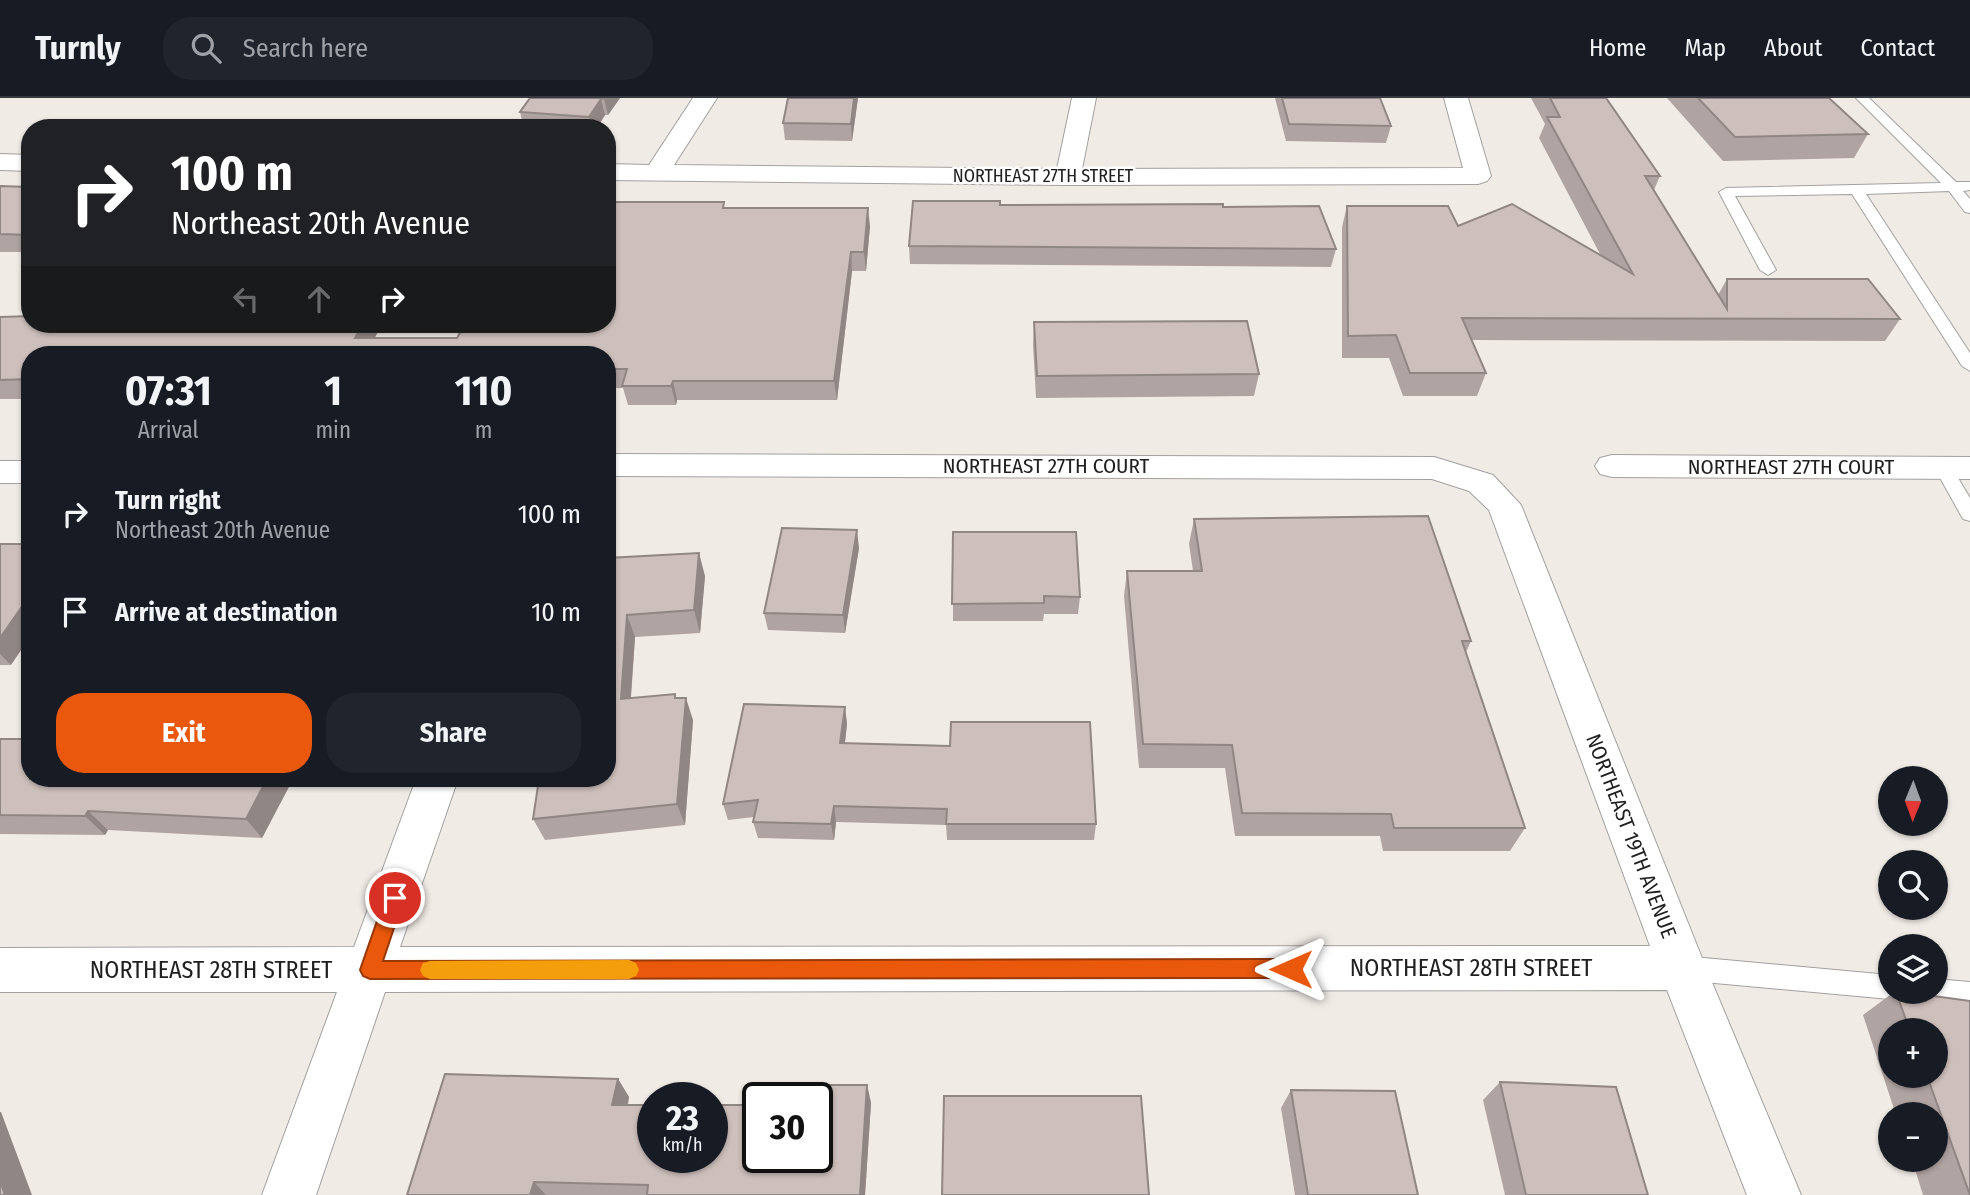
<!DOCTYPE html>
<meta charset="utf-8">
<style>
:root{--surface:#171b24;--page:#20242c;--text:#f1f3f6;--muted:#9ea1a6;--line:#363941;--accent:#ea580c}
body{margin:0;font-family:"Fira Sans Condensed",sans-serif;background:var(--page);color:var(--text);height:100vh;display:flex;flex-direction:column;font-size:26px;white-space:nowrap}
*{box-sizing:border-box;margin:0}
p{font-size:23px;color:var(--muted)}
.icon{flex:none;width:38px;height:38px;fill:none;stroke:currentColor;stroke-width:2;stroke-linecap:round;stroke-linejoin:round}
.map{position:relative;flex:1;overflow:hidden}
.side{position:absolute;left:21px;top:248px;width:595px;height:441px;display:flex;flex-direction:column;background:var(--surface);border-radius:28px;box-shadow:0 2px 5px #0004}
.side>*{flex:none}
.banner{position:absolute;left:21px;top:21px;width:595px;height:214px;border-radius:28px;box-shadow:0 2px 5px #0004;background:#202124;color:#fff;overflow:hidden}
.needle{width:46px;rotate:181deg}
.tools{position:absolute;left:1878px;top:668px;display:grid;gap:14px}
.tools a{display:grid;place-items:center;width:70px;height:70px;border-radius:50%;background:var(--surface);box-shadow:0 2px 5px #0004;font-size:35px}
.speed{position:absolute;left:637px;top:984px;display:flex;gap:14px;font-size:35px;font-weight:700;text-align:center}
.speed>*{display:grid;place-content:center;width:91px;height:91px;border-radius:50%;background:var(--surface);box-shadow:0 2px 5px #0004;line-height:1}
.speed small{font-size:18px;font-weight:400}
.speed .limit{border:4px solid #111;border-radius:10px;background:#fff;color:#111}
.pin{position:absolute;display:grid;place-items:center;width:60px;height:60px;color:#fff;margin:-30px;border:4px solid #fff;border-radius:50%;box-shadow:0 2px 7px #0007}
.me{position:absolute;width:77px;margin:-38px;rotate:270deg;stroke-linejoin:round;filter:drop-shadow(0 0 5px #0008)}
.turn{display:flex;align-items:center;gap:24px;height:147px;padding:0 35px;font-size:32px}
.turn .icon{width:91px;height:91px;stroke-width:2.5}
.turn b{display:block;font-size:49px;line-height:60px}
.lanes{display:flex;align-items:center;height:66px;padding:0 35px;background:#0003;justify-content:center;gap:35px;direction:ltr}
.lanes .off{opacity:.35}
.eta{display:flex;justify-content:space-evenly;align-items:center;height:119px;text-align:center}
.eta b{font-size:42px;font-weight:700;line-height:49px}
.primary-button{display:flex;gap:14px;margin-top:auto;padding:14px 35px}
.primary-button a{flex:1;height:80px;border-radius:28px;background:var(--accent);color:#fff;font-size:28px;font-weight:700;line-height:80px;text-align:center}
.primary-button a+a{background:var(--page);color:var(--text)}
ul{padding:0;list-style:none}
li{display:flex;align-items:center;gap:21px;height:98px;padding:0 35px}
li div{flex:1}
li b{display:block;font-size:26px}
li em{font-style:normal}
header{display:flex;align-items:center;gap:42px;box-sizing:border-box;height:98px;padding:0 35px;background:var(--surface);border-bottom:2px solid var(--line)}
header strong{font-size:33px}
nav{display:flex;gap:38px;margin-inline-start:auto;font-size:24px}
.search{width:490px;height:63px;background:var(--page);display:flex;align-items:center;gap:18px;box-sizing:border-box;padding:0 24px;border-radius:28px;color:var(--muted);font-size:26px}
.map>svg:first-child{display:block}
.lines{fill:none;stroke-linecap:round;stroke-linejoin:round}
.service-casing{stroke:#a1a1a1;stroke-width:2}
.minor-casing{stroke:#a1a1a1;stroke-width:2}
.service{fill:#fff;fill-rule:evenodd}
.minor{fill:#fff;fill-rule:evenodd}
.wall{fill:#b0a4a2;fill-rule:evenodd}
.shaded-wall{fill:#908684}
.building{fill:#cdbfbc;stroke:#908684;stroke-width:2}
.route{fill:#ea580c;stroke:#983908;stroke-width:2}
.slow{fill:#f59e0b}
.labels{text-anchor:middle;stroke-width:5;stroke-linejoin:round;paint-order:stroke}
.far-street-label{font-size:18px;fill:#202020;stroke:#fff}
.street-label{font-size:21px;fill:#202020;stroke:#fff}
.near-street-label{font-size:24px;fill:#202020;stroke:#fff}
</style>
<header>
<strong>Turnly</strong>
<div class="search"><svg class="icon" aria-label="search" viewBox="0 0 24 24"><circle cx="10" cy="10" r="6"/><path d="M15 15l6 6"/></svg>Search here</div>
<nav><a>Home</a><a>Map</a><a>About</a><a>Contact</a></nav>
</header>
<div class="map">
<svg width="1970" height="1097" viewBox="0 0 1970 1097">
<rect width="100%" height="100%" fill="#f1ebe6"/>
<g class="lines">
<g class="service-casing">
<g id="service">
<path d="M1856 0H1869L1956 84H1970V92L1963 93 1970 101V115L1965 114 1949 93 1866 96 1970 255V273L1962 268 1852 96 1735 98 1776 172 1768 177 1760 172 1719 94 1726 90 1941 85Z"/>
<path d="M1943 363 1949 365 1970 400V423L1963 421 1934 369 1937 365Z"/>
<path d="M1682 858 1890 877V894H1901L1890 901 1682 882 1673 879 1669 870 1673 861Z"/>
<path d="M1936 881 1970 884V908L1936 905 1927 902 1924 894H1936Z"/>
</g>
</g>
<g class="minor-casing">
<g id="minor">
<path d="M693 0H717L674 67 1057 71 1072 0H1096L1082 71 1463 70 1444 0H1468L1491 78 1487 83 1478 86 1068 87 607 82V66L649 67Z"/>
<path d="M0 56 30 57V73L0 72Z"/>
<path d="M607 356 1434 359 1493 377 1521 407 1706 870 1801 1097H1747L1667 892 385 894 316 1097H262L337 894H0V850L354 849 416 681H458L400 849 1650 848 1489 412 1469 393 1432 381 607 378Z"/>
<path d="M1612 357 1970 359V381L1612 379 1600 376 1595 368 1600 360Z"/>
<rect x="0" y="363" width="30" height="22"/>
</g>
</g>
<use href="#service" class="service"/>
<use href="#minor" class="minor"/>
</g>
<g class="wall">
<path d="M530 0H620L608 17H605L597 30H524L520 14Z"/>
<path d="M788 0H858L852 43 785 42 783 25Z"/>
<path d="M1275 0H1380L1391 28 1386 45 1286 43Z"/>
<path d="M1531 0H1606L1660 78 1654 92 1718 197 1727 181 1900 221 1885 243 1471 242 1486 275 1477 298H1403L1389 260H1342V129L1347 108 1458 128 1601 158 1539 40 1545 26Z"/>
<path d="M1667 0H1829L1868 36 1854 60 1723 63Z"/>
<path d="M0 88 30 89V154H0Z"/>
<path d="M1000 107 1223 109 1336 151 1331 169 910 166 909 148Z"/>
<path d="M726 110 870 128 866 173H852L837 302H677L676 307H628L623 290H607V257H30V301H0V219L30 226 375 240H457Z"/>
<path d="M1034 224 1259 276 1254 298 1036 300 1033 247Z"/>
<path d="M1194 421 1471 543 1466 554 1525 730 1510 753H1383L1380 738H1235L1225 670H1139L1124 498 1127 473H1193L1189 446Z"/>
<path d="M953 434 1080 499 1078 516H1044L1043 523H953Z"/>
<path d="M0 446 11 567H0Z"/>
<path d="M859 450 845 535 768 532 764 515Z"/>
<path d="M607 460 705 478 700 535 635 539 631 600 675 596 676 600 693 622 685 727 545 742 533 721Z"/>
<path d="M845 609 847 626 845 645 1096 726 1094 742H947L946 727 836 724 834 742 758 740 753 724 754 719 728 722 723 706Z"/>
<path d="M0 641 30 681H293L262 740 108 732 105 737 0 736Z"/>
<path d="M1894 894H1905L1970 903V1097H1923L1912 1062H1936V1017H1896L1863 917ZM1890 933H1936V978H1890Z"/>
<path d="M618 981 629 999 628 1007 758 1059 867 987 871 1005 865 1097H407Z"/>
<path d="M1500 984 1648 1097H1505L1483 1002Z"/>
<path d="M1291 992 1418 1097H1295L1281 1010Z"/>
</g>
<g class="shaded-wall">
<path d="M604 0H620L608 17 604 1Z"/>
<path d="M854 0H858L852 43 851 26Z"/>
<path d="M601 1 605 17 597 30H592L589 19Z"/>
<path d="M868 110 870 128 866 173 864 154Z"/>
<path d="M851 154 852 173 837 302 834 283Z"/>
<path d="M363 226H382L366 257 355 240Z"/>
<path d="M673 283 677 302 676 307 671 288Z"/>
<path d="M857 432 859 450 845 535 843 517Z"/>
<path d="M699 455 705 478 700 535 694 512Z"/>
<path d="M30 497V539L11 567 0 556V540Z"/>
<path d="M627 517 635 539 629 623 621 601Z"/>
<path d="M686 600 693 622 685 727 677 706Z"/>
<path d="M845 609 847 626 843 661 840 645Z"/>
<path d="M267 681H293L262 740 246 721Z"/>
<path d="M834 708 836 724 834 742 831 726Z"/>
<path d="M88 713 108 732 105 737 85 718Z"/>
<path d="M618 981 629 999 624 1024 612 1007Z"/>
<path d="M867 987 871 1005 865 1097H860Z"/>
<path d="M0 1014H1L32 1097H5L0 1083Z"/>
<path d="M534 1084 546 1097H530Z"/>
</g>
<g class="building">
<path d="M530 0H604L601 1 589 19 520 14Z"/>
<path d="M788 0H854L851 26 783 25Z"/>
<path d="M1282 0H1380L1391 28 1289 26Z"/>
<path d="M1550 0H1606L1660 78H1645L1727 211V181H1868L1900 221 1462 220 1486 275H1410L1396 237 1348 238 1347 108H1448L1458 128 1512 106 1633 176 1547 19H1560Z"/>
<path d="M1698 0H1829L1868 36 1735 39Z"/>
<path d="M0 88 30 89V137L0 136Z"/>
<path d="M913 103H1000V107L1223 106V109L1319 108 1336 151 909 148Z"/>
<path d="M607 104H724L723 110H868L864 154H851L834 283H673L671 288H622L627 271H607V257H30V281L0 282V219L30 218V226H363L355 240H457L465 226H607Z"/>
<path d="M1247 223 1259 276 1037 278 1034 224Z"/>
<path d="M1428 418 1471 543H1462L1525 730H1394L1391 716 1242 715 1232 647 1143 646 1127 473H1202L1194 421Z"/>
<path d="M782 430 857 432 843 517 764 515Z"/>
<path d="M953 434H1076L1080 499 1044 498V505L952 506Z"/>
<path d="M0 446H30V497L0 540Z"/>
<path d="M699 455 694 512 627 517 621 601 675 596V600H686L677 706 533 721 539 681H607V460Z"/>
<path d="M744 606 845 609 840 645 950 648 951 624H1090L1096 726H946L947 711 834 708 831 726 753 724 758 702 723 706Z"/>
<path d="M0 641H30V681H267L246 721 88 713 85 718 0 717Z"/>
<path d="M1896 894H1905L1970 903V1097L1927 978H1936V933H1910Z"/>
<path d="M445 976 618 981 612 1007H653V1059H712V1007H758V1059H817V999H800L801 987H867L860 1097H647L648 1087 534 1084 530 1097H407Z"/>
<path d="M1500 984 1616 989 1648 1097H1526Z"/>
<path d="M1291 992 1395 993 1418 1097H1308Z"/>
<path d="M944 998H1141L1149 1097H942Z"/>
<path d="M0 1083 5 1097H0Z"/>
</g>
<path class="route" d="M395 792 401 794 404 800 383 863 1291 861 1298 864 1301 871 1298 877 1291 880 370 881 363 878 360 872 385 800 388 794Z"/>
<path class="slow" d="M629 862 636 865 639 872 636 878 629 881H430L423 878 420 872 423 865 430 863Z"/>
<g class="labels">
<g class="far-street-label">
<text x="1043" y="84">NORTHEAST 27TH STREET</text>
</g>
<g class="street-label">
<text x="1046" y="375">NORTHEAST 27TH COURT</text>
<text x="1791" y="376">NORTHEAST 27TH COURT</text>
<text transform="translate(1631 738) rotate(69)" y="7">NORTHEAST 19TH AVENUE</text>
</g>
<g class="near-street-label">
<text x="1471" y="878">NORTHEAST 28TH STREET</text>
<text x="211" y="880">NORTHEAST 28TH STREET</text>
</g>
</g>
</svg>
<div class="tools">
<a><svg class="needle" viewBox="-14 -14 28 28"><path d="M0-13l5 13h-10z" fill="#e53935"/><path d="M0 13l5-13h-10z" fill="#9ea1a6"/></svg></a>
<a><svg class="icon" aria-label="search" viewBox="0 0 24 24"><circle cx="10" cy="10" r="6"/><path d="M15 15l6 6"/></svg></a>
<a><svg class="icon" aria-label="layers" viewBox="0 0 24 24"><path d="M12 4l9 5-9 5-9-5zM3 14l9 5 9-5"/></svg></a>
<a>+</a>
<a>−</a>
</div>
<div class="speed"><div>23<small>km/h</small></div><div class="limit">30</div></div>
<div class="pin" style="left:395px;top:800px;background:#d93025"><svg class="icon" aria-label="arrive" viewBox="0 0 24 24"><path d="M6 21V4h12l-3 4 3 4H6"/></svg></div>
<svg class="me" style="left:1291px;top:871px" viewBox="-20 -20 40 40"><path d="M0-17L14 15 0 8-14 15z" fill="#ea580c" stroke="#fff" stroke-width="4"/></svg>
<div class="banner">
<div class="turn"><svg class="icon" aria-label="right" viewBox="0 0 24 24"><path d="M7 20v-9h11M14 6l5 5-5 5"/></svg><div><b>100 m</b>Northeast 20th Avenue</div></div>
<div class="lanes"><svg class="icon off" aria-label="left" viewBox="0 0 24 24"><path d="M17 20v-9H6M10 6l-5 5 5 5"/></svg><svg class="icon off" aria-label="ahead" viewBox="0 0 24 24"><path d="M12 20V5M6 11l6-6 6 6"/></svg><svg class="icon" aria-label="right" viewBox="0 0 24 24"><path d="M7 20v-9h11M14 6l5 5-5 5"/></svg></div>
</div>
<section class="side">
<div class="eta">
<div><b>07:31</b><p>Arrival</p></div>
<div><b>1</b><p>min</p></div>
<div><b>110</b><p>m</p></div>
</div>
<ul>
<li><svg class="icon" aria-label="right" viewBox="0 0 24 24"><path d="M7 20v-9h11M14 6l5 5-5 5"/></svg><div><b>Turn right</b><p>Northeast 20th Avenue</p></div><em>100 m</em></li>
<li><svg class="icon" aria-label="arrive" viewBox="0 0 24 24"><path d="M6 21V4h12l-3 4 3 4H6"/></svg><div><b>Arrive at destination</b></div><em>10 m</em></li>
</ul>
<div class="primary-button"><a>Exit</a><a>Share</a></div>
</section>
</div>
